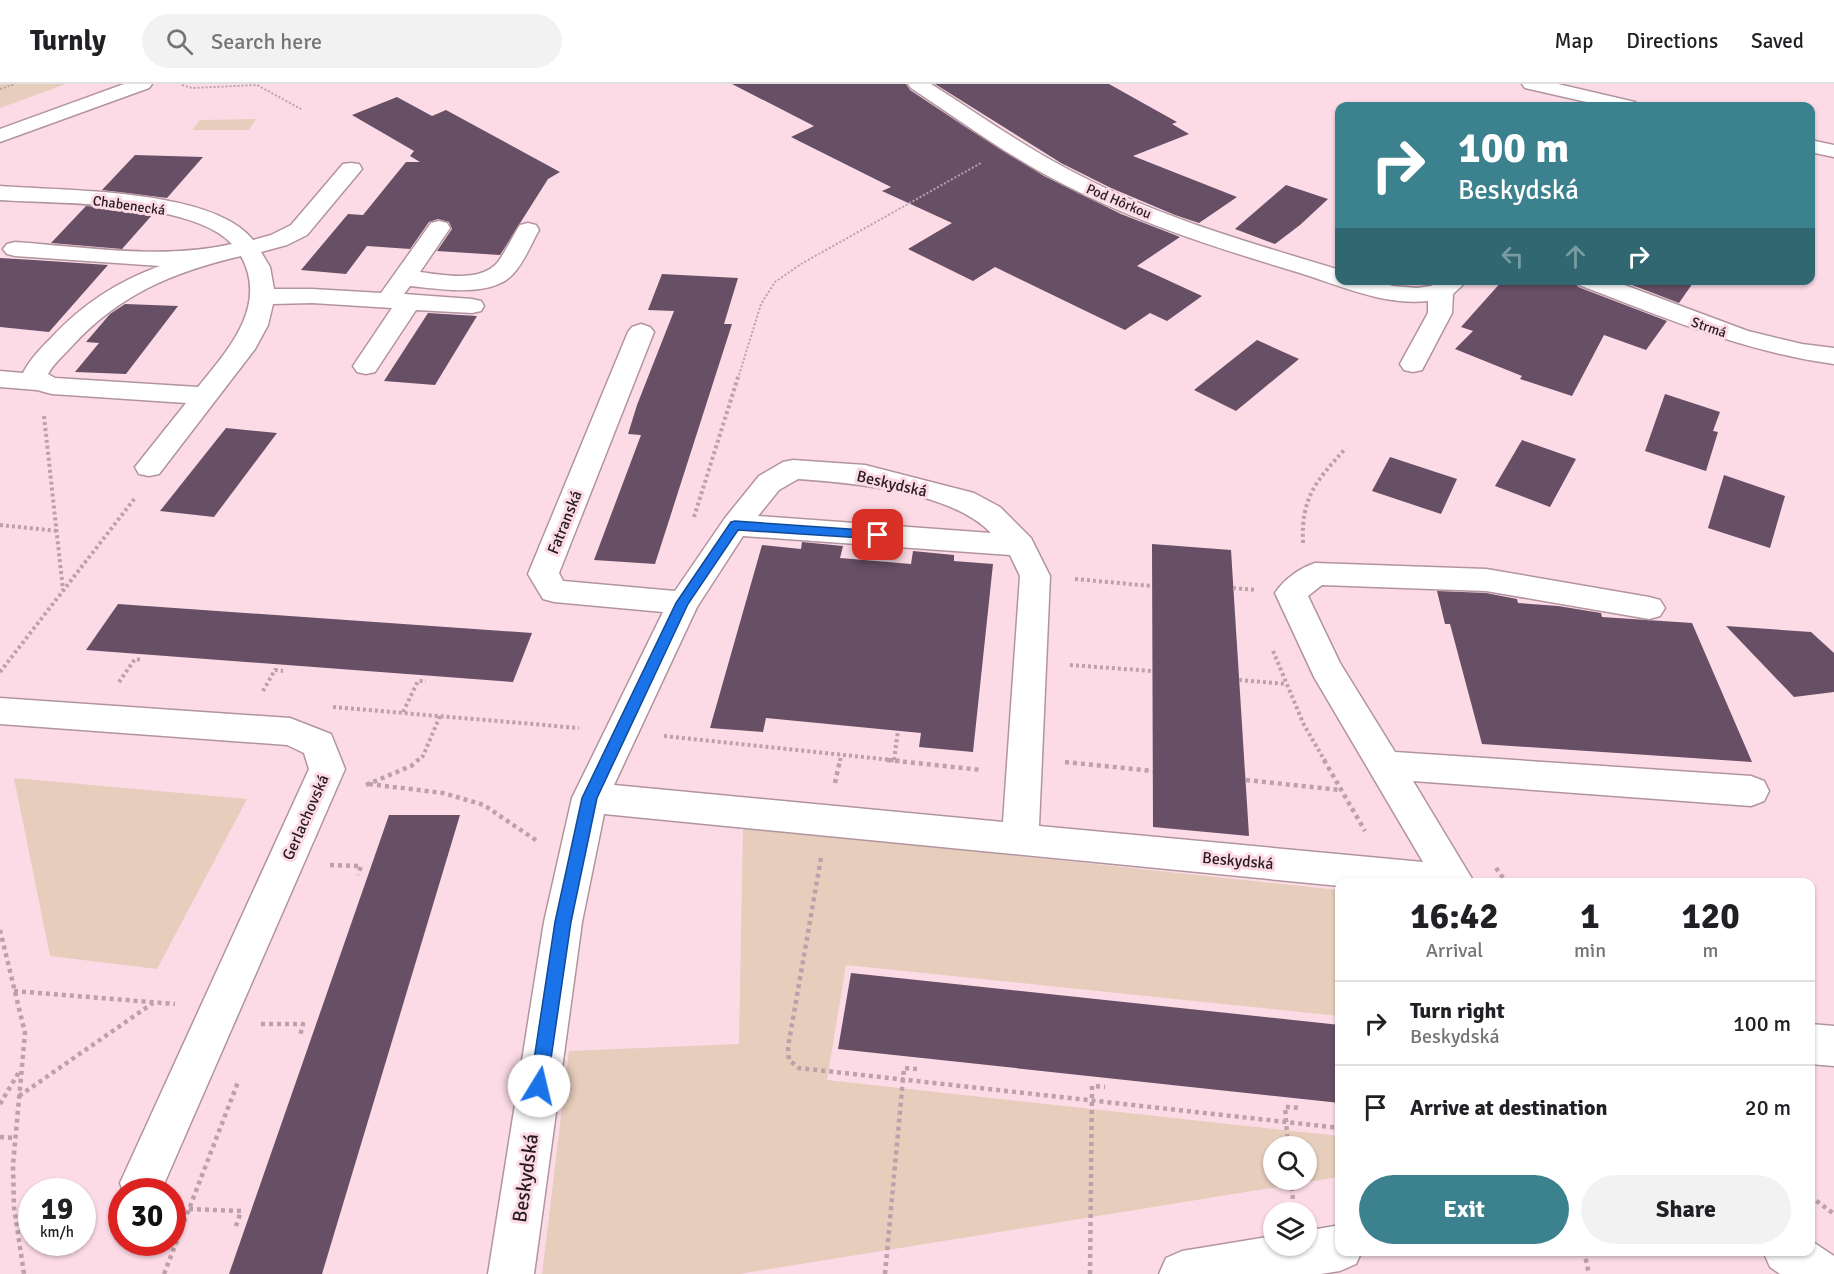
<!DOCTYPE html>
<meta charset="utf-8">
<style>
:root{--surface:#fff;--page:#f2f2f2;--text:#202124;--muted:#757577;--line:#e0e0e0;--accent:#3c818e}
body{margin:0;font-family:Signika,sans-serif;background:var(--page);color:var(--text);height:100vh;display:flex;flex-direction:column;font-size:22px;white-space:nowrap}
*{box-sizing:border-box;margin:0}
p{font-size:20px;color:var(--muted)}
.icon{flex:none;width:33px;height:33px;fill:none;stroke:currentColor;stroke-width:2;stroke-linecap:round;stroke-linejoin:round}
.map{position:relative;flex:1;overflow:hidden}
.details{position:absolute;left:1335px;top:794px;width:480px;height:378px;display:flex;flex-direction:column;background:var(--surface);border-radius:12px;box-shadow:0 2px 4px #0004}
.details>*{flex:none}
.banner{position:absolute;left:1335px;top:18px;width:480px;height:183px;border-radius:12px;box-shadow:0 2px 4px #0004;background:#3c818e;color:#fff;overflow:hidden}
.tools{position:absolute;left:1263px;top:1052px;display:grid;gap:12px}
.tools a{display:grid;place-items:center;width:54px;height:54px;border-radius:50%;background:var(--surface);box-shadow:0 2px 4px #0004;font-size:30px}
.speed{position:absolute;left:18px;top:1094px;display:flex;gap:12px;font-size:30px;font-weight:700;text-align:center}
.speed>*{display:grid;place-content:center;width:78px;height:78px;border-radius:50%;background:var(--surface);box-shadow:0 2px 4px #0004;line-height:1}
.speed small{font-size:15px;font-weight:400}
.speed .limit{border:9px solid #d22;background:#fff;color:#111}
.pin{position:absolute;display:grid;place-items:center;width:51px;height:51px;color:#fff;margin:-26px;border-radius:12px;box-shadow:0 3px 9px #0006}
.me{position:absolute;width:66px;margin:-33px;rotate:9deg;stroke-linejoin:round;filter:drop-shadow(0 0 4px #0008)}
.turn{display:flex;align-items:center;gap:21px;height:126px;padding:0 24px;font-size:27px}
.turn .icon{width:78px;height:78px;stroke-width:2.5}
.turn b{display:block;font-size:42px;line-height:51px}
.lanes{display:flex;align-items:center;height:57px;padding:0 24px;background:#0003;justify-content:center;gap:30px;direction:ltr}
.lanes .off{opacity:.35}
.eta{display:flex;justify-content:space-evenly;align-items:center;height:102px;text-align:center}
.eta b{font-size:36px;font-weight:700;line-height:42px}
.primary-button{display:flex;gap:12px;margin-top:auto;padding:12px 24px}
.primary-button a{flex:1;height:69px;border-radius:36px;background:var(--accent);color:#fff;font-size:24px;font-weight:700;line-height:69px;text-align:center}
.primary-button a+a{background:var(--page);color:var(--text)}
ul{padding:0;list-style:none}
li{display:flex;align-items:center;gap:18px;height:84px;padding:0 24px;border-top:2px solid var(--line)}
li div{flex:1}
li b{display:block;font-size:22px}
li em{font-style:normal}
header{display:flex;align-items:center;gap:36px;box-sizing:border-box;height:84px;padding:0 30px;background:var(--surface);border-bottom:2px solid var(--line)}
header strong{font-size:28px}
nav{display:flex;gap:33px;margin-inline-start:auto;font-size:21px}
.search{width:420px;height:54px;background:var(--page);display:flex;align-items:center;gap:15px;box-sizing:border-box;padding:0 21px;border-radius:33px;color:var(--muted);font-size:22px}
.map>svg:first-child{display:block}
.green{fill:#e6cdbc;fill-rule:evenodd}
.building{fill:#674f66}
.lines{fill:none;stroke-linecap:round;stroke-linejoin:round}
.minor-casing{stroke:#b2949e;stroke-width:3}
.path-far2{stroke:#bca1aa;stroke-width:2;stroke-dasharray:2 2;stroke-linecap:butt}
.path-far1{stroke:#bca1aa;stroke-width:4;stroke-dasharray:3 3;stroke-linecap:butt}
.path{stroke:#bca1aa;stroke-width:4.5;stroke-dasharray:4 4;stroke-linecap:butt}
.minor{fill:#fff;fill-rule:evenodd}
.route{fill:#1a73e8;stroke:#114b97;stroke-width:1.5}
.labels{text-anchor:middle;stroke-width:6;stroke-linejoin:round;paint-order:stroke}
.far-street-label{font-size:14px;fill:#281c20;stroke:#fcdbe6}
.street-label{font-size:16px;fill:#281c20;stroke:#fcdbe6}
.near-street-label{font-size:20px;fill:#281c20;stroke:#fcdbe6}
</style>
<header>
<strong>Turnly</strong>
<div class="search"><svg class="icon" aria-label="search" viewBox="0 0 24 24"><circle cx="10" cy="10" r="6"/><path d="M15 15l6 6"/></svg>Search here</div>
<nav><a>Map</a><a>Directions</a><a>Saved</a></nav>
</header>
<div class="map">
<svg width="1834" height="1190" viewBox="0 0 1834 1190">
<rect width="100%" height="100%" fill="#fcdbe6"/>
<g class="green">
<path d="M0 0H66L0 24Z"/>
<path d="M256 35 249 46H192L200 36Z"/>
<path d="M14 694 247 715 157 885 50 872Z"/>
<path d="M743 743 1339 806V932L846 881 827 996 1339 1052V1093L739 1190H542L569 967 739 960ZM1274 1062H1306V1095H1274Z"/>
</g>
<g class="building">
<path d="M732 0H906L910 6 967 44 1044 92 1121 130 1180 153 1137 182 1202 212 1167 237 1150 229 1125 246 995 183 973 197 908 165 952 139 882 107 891 103 791 53 814 42Z"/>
<path d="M935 0H1109L1177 38 1172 40 1189 50 1133 72 1237 113 1199 139 1175 131 1111 104 1061 79Z"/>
<path d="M397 13 432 32 446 26 560 88 548 95 500 171 437 167 452 145 449 138 438 135 429 138 410 165 367 162 346 190 301 186 348 130 363 131 406 78H420L410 72 414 67 352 31Z"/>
<path d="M135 71 203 73 167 114 102 106Z"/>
<path d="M1286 101 1328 115 1300 141 1275 160 1235 145Z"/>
<path d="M86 122 122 125 153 130 122 165 51 159Z"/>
<path d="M0 174 34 176 108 181 49 248 0 243Z"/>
<path d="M662 190 738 194 724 240H732L655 480 594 476 641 351 628 350 637 321 674 227 648 226Z"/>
<path d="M1503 196H1574L1578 203 1667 237 1646 266 1604 251 1572 312 1520 295 1522 292 1455 265 1473 247 1461 243Z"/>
<path d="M1619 196H1695L1679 219Z"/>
<path d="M125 220 178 222 126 290 75 288 99 259 86 258 110 230Z"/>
<path d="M428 229 477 232 435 301 384 297Z"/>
<path d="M1257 256 1299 275 1236 327 1194 306Z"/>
<path d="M1665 310 1720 328 1713 347 1718 348 1706 387 1645 367Z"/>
<path d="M226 344 277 349 214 433 160 427Z"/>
<path d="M1522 356 1576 375 1550 423 1495 402Z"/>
<path d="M1390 373 1457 395 1441 430 1372 407Z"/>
<path d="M1724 391 1785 412 1770 464 1708 444Z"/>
<path d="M802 458 843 462 840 474 911 480 913 467 954 471V477L993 480 973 668 919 663 921 649 766 634 763 648 710 644 762 461 801 465Z"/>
<path d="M1152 460 1231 466 1249 752 1153 743Z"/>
<path d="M1437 507 1486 509 1517 515 1518 519 1558 522 1601 529 1602 533 1692 539 1752 678 1482 660 1450 540H1445Z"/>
<path d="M118 520 532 549 513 598 86 566Z"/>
<path d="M1726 542 1811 548 1834 569V608L1794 613Z"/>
<path d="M389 731H460L322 1190H229Z"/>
<path d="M851 889 1340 941V1019L838 965Z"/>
</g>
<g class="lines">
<g class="minor-casing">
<g id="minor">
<path d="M124 0H152L149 4 0 58V45Z"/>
<path d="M908 0H931C980 31 1027 65 1079 91 1161 134 1251 159 1340 186V196H1373L1393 202 1417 204 1431 202 1441 196H1468L1453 210 1452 229 1422 286 1413 288 1404 286 1400 280 1428 229V217C1385 222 1341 202 1300 189 1220 165 1140 140 1065 101 1011 74 962 38 911 4Z"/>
<path d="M1522 0H1558L1635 18 1638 22H1604L1525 4Z"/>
<path d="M1810 56 1834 61V73L1810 68Z"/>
<path d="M351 79 359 80 362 85 307 151 287 161 261 168 270 183 274 205H312L381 209 431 139 439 137 447 139 450 144 420 188C443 191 481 199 498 178 506 167 512 153 520 141L528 139 536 141 539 146C531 160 525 177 513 190 492 214 439 205 410 202L404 210 472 215 481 217 484 222 481 227 472 229 416 226 375 288 366 290 357 288 353 282 392 224 312 219 273 220 268 241 255 265 159 390 149 392 139 390 135 383 186 319 52 310 37 306 0 303V287L23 289C30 275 41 264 52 253 84 219 117 198 160 182L15 172 7 170 3 165 7 160 15 158C86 163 162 176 232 160 191 116 58 120 0 116V102C62 107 213 104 253 156L271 151 291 141 343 80ZM241 172C269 222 227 267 198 303L55 294 48 290C54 279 64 271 72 262 120 210 173 188 241 172Z"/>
<path d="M1576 196H1611L1748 247 1802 260 1834 264V280C1744 268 1663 233 1579 201Z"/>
<path d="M641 240 650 243 654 248 559 489 563 497 675 507 725 434 759 392 783 378 793 376 865 381 974 409 1000 423 1031 454 1050 492 1039 742 1423 778 1314 593 1275 509C1284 495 1300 484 1315 479L1486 485 1649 513 1660 516 1665 524 1660 532 1649 535 1486 507 1322 501 1308 512 1340 579 1395 668 1751 692 1764 697 1769 707 1764 717 1751 722 1413 697 1474 798H1340V802L604 730 582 838 534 1190H488L544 838 572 714 663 528 554 518 543 515 528 490 628 248 632 243ZM798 395C853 399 951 407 991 449L758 432 779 406ZM743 452 1010 471 1020 492 1003 738 614 701 697 523Z"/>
<path d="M0 614 290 634 331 650 345 685 161 1107H123L120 1099 309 685 304 669 287 661 0 640Z"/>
<path d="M1810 940 1834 942V982L1810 980Z"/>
<path d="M1340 1141V1167H1362L1356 1180 1340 1187 1321 1190H1159L1166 1174 1182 1167 1274 1152V1161H1306V1147Z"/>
<path d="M1810 1156 1834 1172V1190H1780L1770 1183 1763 1167H1810Z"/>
</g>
</g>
<g class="path-far2">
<path d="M182 1 192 4 257 1 301 25"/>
<path d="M0 5 15 0"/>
<path d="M739 291 761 220 775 198 801 180 981 79"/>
</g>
<g class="path-far1">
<path d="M44 332 63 506"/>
<path d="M694 433 739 290"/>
<path d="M0 441 58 447"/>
<path d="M1303 459C1301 413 1316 397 1346 364"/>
<path d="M1075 495 1152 502"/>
<path d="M1233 504 1256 506"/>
<path d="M1273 567 1304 641 1325 677"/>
<path d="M1070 581 1152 587"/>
<path d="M0 588 135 414"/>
<path d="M1239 596 1286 600"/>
<path d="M119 598 135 575 142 576"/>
<path d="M263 607 275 586 283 587"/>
<path d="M333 623 579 644"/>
<path d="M403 628 418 597H426"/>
<path d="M664 652 901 677"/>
<path d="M894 676 898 647"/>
<path d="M417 677 423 672 440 632"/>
<path d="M840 677 841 671"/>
</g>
<g class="path">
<path d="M887 676 982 686"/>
<path d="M1324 676 1365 747"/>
<path d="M1065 678 1153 687"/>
<path d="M1246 696 1340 706"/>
<path d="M835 699 840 676"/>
<path d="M369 700 443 709 484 721 537 757"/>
<path d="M366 701 411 682 418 676"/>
<path d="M821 774 788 963 789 976 799 984 1340 1044"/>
<path d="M330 781 361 782 358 791"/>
<path d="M1496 784 1506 798"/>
<path d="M0 846 25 949 13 1081 14 1123 24 1190"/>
<path d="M14 907 175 920"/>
<path d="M261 940H303L300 952"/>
<path d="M19 1012 153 919"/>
<path d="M0 1020 19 988"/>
<path d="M0 1053 15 1054"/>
<path d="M1288 1062 1285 1023 1300 1024"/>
<path d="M1291 1095 1294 1127"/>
<path d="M1810 1112 1834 1130"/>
<path d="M189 1125 241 1127 235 1145"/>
<path d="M1584 1167 1589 1190"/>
<path d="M164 1190 238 998"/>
<path d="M885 1190 904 984 917 985"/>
<path d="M1090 1190 1092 1002 1105 1003"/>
</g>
<use href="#minor" class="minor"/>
</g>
<path class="route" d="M735 437 878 447 884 451 878 455 738 446 688 520 597 714 571 838 547 1002 545 1008 539 1011 532 1008 530 1002 555 838 582 714 676 519 731 438Z"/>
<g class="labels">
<g class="far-street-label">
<text transform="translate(1119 117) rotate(23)" y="5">Pod Hôrkou</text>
<text transform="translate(129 121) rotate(8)" y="5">Chabenecká</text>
<text transform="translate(1709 243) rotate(19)" y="5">Strmá</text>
</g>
<g class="street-label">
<text transform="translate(892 399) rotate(13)" y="6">Beskydská</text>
<text transform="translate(564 438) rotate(-68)" y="6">Fatranská</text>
<text transform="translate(305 733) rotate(-66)" y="6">Gerlachovská</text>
<text transform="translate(1238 776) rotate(5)" y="6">Beskydská</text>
</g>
<g class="near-street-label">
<text transform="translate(525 1094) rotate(-82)" y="7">Beskydská</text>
</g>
</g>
</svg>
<div class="tools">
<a><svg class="icon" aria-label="search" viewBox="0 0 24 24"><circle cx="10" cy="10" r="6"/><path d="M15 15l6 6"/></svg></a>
<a><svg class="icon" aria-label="layers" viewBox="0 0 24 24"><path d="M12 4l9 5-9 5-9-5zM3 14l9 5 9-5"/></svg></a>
</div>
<div class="speed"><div>19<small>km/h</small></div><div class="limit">30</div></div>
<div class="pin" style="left:878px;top:451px;background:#d93025"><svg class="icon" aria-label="arrive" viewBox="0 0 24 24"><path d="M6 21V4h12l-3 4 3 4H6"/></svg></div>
<svg class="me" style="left:539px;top:1002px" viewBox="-20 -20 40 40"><circle r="19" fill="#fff"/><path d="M0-13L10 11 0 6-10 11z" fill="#1a73e8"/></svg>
<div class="banner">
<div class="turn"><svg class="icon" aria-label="right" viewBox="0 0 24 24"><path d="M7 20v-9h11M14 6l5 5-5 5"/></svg><div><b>100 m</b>Beskydská</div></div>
<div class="lanes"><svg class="icon off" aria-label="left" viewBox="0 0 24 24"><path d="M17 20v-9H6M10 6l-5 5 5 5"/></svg><svg class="icon off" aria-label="ahead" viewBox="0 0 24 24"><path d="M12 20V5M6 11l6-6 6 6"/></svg><svg class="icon" aria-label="right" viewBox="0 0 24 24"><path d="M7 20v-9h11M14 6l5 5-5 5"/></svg></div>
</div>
<section class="details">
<div class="eta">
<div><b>16:42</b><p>Arrival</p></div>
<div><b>1</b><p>min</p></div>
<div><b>120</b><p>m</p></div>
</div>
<ul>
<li><svg class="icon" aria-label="right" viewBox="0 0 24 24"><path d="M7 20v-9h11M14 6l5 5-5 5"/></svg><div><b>Turn right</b><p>Beskydská</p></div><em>100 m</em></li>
<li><svg class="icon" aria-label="arrive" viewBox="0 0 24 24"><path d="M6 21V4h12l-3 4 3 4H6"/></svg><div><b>Arrive at destination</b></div><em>20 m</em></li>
</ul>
<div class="primary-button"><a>Exit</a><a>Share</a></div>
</section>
</div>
